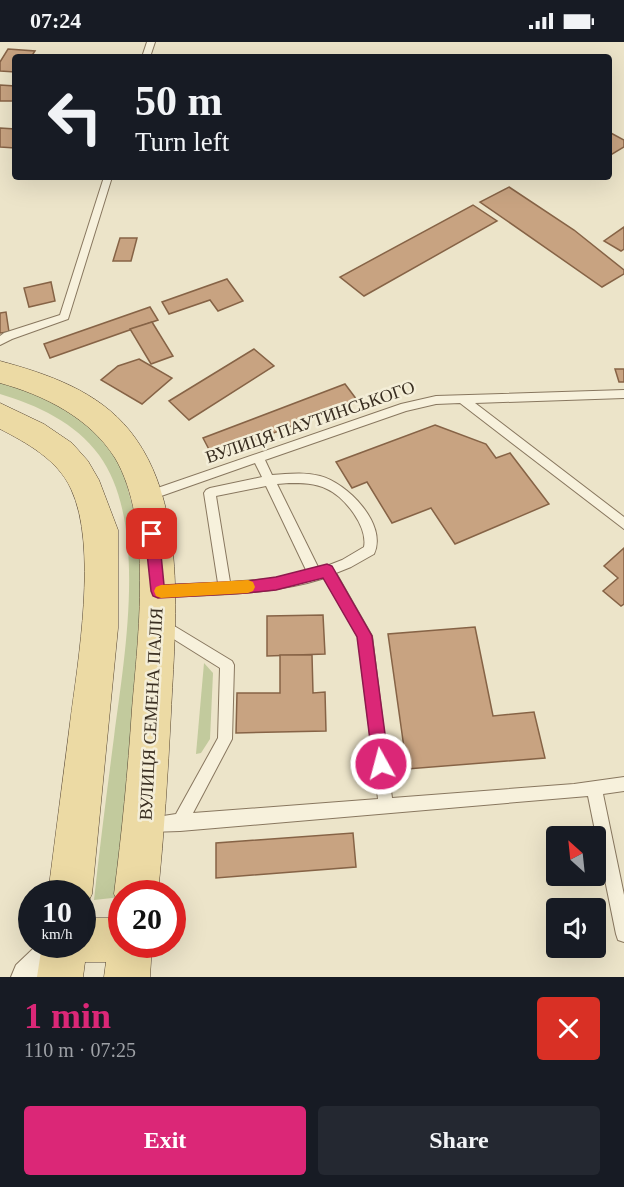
<!DOCTYPE html>
<meta charset="utf-8">
<style>
:root{--surface:#171b24;--page:#242831;--text:#f1f3f6;--muted:#9ea1a6;--accent:#db2777}
body{margin:0;font-family:Georgia,serif;background:var(--page);color:var(--text);height:100vh;display:flex;flex-direction:column;font-size:22px;white-space:nowrap}
*{box-sizing:border-box;margin:0}
p{font-size:20px;color:var(--muted)}
.icon{flex:none;width:33px;height:33px;fill:none;stroke:currentColor;stroke-width:2;stroke-linecap:round;stroke-linejoin:round}
.map{position:relative;height:935px;overflow:hidden}
.side{display:flex;flex-direction:column;background:var(--surface);flex:1}
.side>*{flex:none}
.guide{position:absolute;left:12px;top:12px;width:600px;height:126px;border-radius:6px;box-shadow:0 6px 24px #0002;background:#171b24;color:var(--text);overflow:hidden}
.needle{width:39px;rotate:333deg}
.controls{position:absolute;left:546px;top:784px;display:grid;gap:12px}
.controls a{display:grid;place-items:center;width:60px;height:60px;border-radius:6px;background:var(--surface);box-shadow:0 6px 24px #0002;font-size:30px}
.speed{position:absolute;left:18px;top:838px;display:flex;gap:12px;font-size:30px;font-weight:700;text-align:center}
.speed>*{display:grid;place-content:center;width:78px;height:78px;border-radius:50%;background:var(--surface);box-shadow:0 6px 24px #0002;line-height:1}
.speed small{font-size:15px;font-weight:400}
.speed .limit{border:9px solid #d22;background:#fff;color:#111}
.pin{position:absolute;display:grid;place-items:center;width:51px;height:51px;color:#fff;margin:-26px;border-radius:12px;box-shadow:0 3px 9px #0006}
.me{position:absolute;width:66px;margin:-33px;rotate:353deg;stroke-linejoin:round;filter:drop-shadow(0 0 4px #0008)}
.turn{display:flex;align-items:center;gap:21px;height:126px;padding:0 24px;font-size:27px}
.turn .icon{width:78px;height:78px;stroke-width:2.5}
.turn b{display:block;font-size:42px;line-height:51px}
.round{display:grid;place-items:center;flex:none;width:63px;height:63px;border-radius:6px;background:var(--page)}
.overview{display:flex;align-items:center;justify-content:space-between;height:102px;padding:0 24px}
h1{font-size:36px;font-weight:800;line-height:45px;color:var(--accent)}
.cta{display:flex;gap:12px;margin-top:auto;padding:12px 24px}
.cta a{flex:1;height:69px;border-radius:6px;background:var(--accent);color:#fff;font-size:24px;font-weight:800;line-height:69px;text-align:center}
.cta a+a{background:var(--page);color:var(--text)}
.status{display:flex;justify-content:space-between;align-items:center;height:42px;padding:0 30px;background:var(--surface);direction:ltr}
.status svg{height:16px;fill:currentColor}
.map>svg:first-child{display:block}
.green{fill:#c2ca9d}
.building{fill:#c8a381;stroke:#866346;stroke-width:1.5}
.lines{fill:none;stroke-linecap:round;stroke-linejoin:round}
.lane-casing{stroke:#88775f;stroke-width:2}
.street-casing{stroke:#88775f;stroke-width:2}
.primary-casing{stroke:#564532;stroke-width:1}
.lane{fill:#f7f1dc;fill-rule:evenodd}
.street{fill:#f7f1dc;fill-rule:evenodd}
.primary{fill:#ecdaa4;fill-rule:evenodd}
.route{fill:#db2777;stroke:#8e194d;stroke-width:1.5}
.slow{fill:#f59e0b}
.labels{text-anchor:middle;stroke-width:5;stroke-linejoin:round;paint-order:stroke}
.street-label{font-size:18px;fill:#392e21;stroke:#f4eed8}
</style>
<div class="status"><b>07:24</b><svg viewBox="0 0 49 12"><path d="M0 12V9h3v3zM5 12V6h3v6zM10 12V3h3v9zM15 12V0h3v12zM26 1h20v11H26zM47 4h2v5h-2z"/></svg></div>
<div class="map">
<svg width="624" height="935" viewBox="0 0 624 935">
<rect width="100%" height="100%" fill="#ece4c9"/>
<g class="green">
<path d="M0 340 38 353 70 370 100 394 122 425 145 512 121 855 94 858C100 803 107 749 114 695 124 617 149 481 99 413 76 381 37 363 0 352Z"/>
<path d="M204 621 213 631 210 697 201 711 196 712Z"/>
</g>
<g class="building">
<path d="M8 7 35 9 31 15H15V30L0 29V20Z"/>
<path d="M0 43 15 44V59H0Z"/>
<path d="M0 86 15 87V106L0 105Z"/>
<path d="M609 90 624 98V105L609 114Z"/>
<path d="M509 145 574 188 624 228V232L602 245 480 160Z"/>
<path d="M473 163 497 179 364 254 340 235Z"/>
<path d="M624 185V207L621 209 604 199Z"/>
<path d="M120 196H137L131 219H113Z"/>
<path d="M227 237 243 259 218 269 210 258 169 272 162 260Z"/>
<path d="M51 240 55 259 29 265 24 246Z"/>
<path d="M150 265 158 278 50 316 44 302Z"/>
<path d="M6 270 9 290 0 291V271Z"/>
<path d="M152 280 173 314 151 322 130 287Z"/>
<path d="M254 307 274 324 189 378 169 359Z"/>
<path d="M139 317 172 336 142 362 101 338 118 324Z"/>
<path d="M615 327H624V340H619Z"/>
<path d="M345 342 357 358 213 415 203 396Z"/>
<path d="M435 383 486 402 496 416 510 411 549 462 455 502 431 466 392 481 367 440 352 446 336 420Z"/>
<path d="M624 506V562L621 564 603 549 618 536 604 524Z"/>
<path d="M323 573 325 612 267 614V574Z"/>
<path d="M475 585 493 674 534 670 545 716 407 727 388 592Z"/>
<path d="M280 613H312L313 651 325 650 326 689 236 691 237 651H280Z"/>
<path d="M353 791 356 825 216 836V801Z"/>
</g>
<g class="lines">
<g class="lane-casing">
<g id="lane">
<path d="M147 0H155L150 15H142Z"/>
<path d="M104 135H112L68 277 12 297 0 303V294L4 291 60 273Z"/>
<path d="M624 348V356L475 361 624 475V487L460 361 436 362 406 369 265 418 272 433C288 432 304 430 320 434 347 441 388 482 374 512L351 525 336 531 372 594 392 756 574 742 624 735V749L603 752 624 853V900L618 898 616 892 588 754 180 789 149 790 144 787 141 782 144 777 176 772 218 696 220 626 156 586 154 582 156 578 161 576 232 619 234 623 232 697 193 771 378 757 358 595 325 536C271 553 214 553 159 555L154 553 153 549 154 545 159 543 218 541 204 451 206 448 210 446 262 435 255 421 147 459 143 457 141 454 143 451 401 362 436 354ZM289 441C302 441 315 441 327 447 345 455 368 485 364 505L342 518 319 527 277 442ZM266 444 307 530 269 537 230 540 216 454Z"/>
</g>
</g>
<g class="street-casing">
<path id="street" d="M37 903H77L73 915 52 935H11L16 923Z"/>
</g>
<g class="primary-casing">
<g id="primary">
<path d="M0 319C48 332 98 349 130 389 189 463 175 582 171 671 168 731 164 792 158 852H122V868L114 852C122 790 128 729 132 667 138 595 153 480 115 416 90 376 44 353 0 341Z"/>
<path d="M0 361 44 382 72 401 88 419 99 438 118 488V586L92 852 85 867 82 869V852H48C55 795 63 738 70 681 78 619 98 504 71 447 58 418 27 401 0 387Z"/>
<path d="M82 876H122V903H152L150 935H104L106 920H85L83 935H37L42 903H82Z"/>
</g>
</g>
<use href="#lane" class="lane"/>
<use href="#street" class="street"/>
<use href="#primary" class="primary"/>
</g>
<path class="route" d="M152 486 157 488 159 492 164 543 247 539 276 535 327 522 332 524 372 594 389 722 387 727 381 730 375 727 373 722 357 595 323 536 276 548 247 551 158 556 153 554 151 549 145 492 147 488Z"/>
<path class="slow" d="M248 538 253 540 255 545 253 549 248 551 161 556 156 554 154 549 156 545 161 543Z"/>
<g class="labels">
<g class="street-label">
<text transform="translate(310 380) rotate(-19)" y="6">ВУЛИЦЯ ПАУТИНСЬКОГО</text>
<text transform="translate(151 672) rotate(-87)" y="6">ВУЛИЦЯ СЕМЕНА ПАЛІЯ</text>
</g>
</g>
</svg>
<div class="controls">
<a><svg class="needle" viewBox="-14 -14 28 28"><path d="M0-13l5 13h-10z" fill="#e53935"/><path d="M0 13l5-13h-10z" fill="#9ea1a6"/></svg></a>
<a><svg class="icon" aria-label="sound" viewBox="0 0 24 24"><path d="M4 9h4l5-4v14l-5-4H4zM17 9q2 3 0 6"/></svg></a>
</div>
<div class="speed"><div>10<small>km/h</small></div><div class="limit">20</div></div>
<div class="pin" style="left:152px;top:492px;background:#d93025"><svg class="icon" aria-label="arrive" viewBox="0 0 24 24"><path d="M6 21V4h12l-3 4 3 4H6"/></svg></div>
<svg class="me" style="left:381px;top:722px" viewBox="-20 -20 40 40"><circle r="17" fill="#db2777" stroke="#fff" stroke-width="3"/><path d="M0-11L8 9 0 5-8 9z" fill="#fff"/></svg>
<div class="guide">
<div class="turn"><svg class="icon" aria-label="left" viewBox="0 0 24 24"><path d="M17 20v-9H6M10 6l-5 5 5 5"/></svg><div><b>50 m</b>Turn left</div></div>
</div>
</div>
<section class="side">
<div class="overview"><div><h1>1 min</h1><p>110 m · 07:25</p></div><a class="round" style="background:#d93025;color:#fff"><svg class="icon" aria-label="close" viewBox="0 0 24 24"><path d="M6 6l12 12M18 6L6 18"/></svg></a></div>
<div class="cta"><a>Exit</a><a>Share</a></div>
</section>
